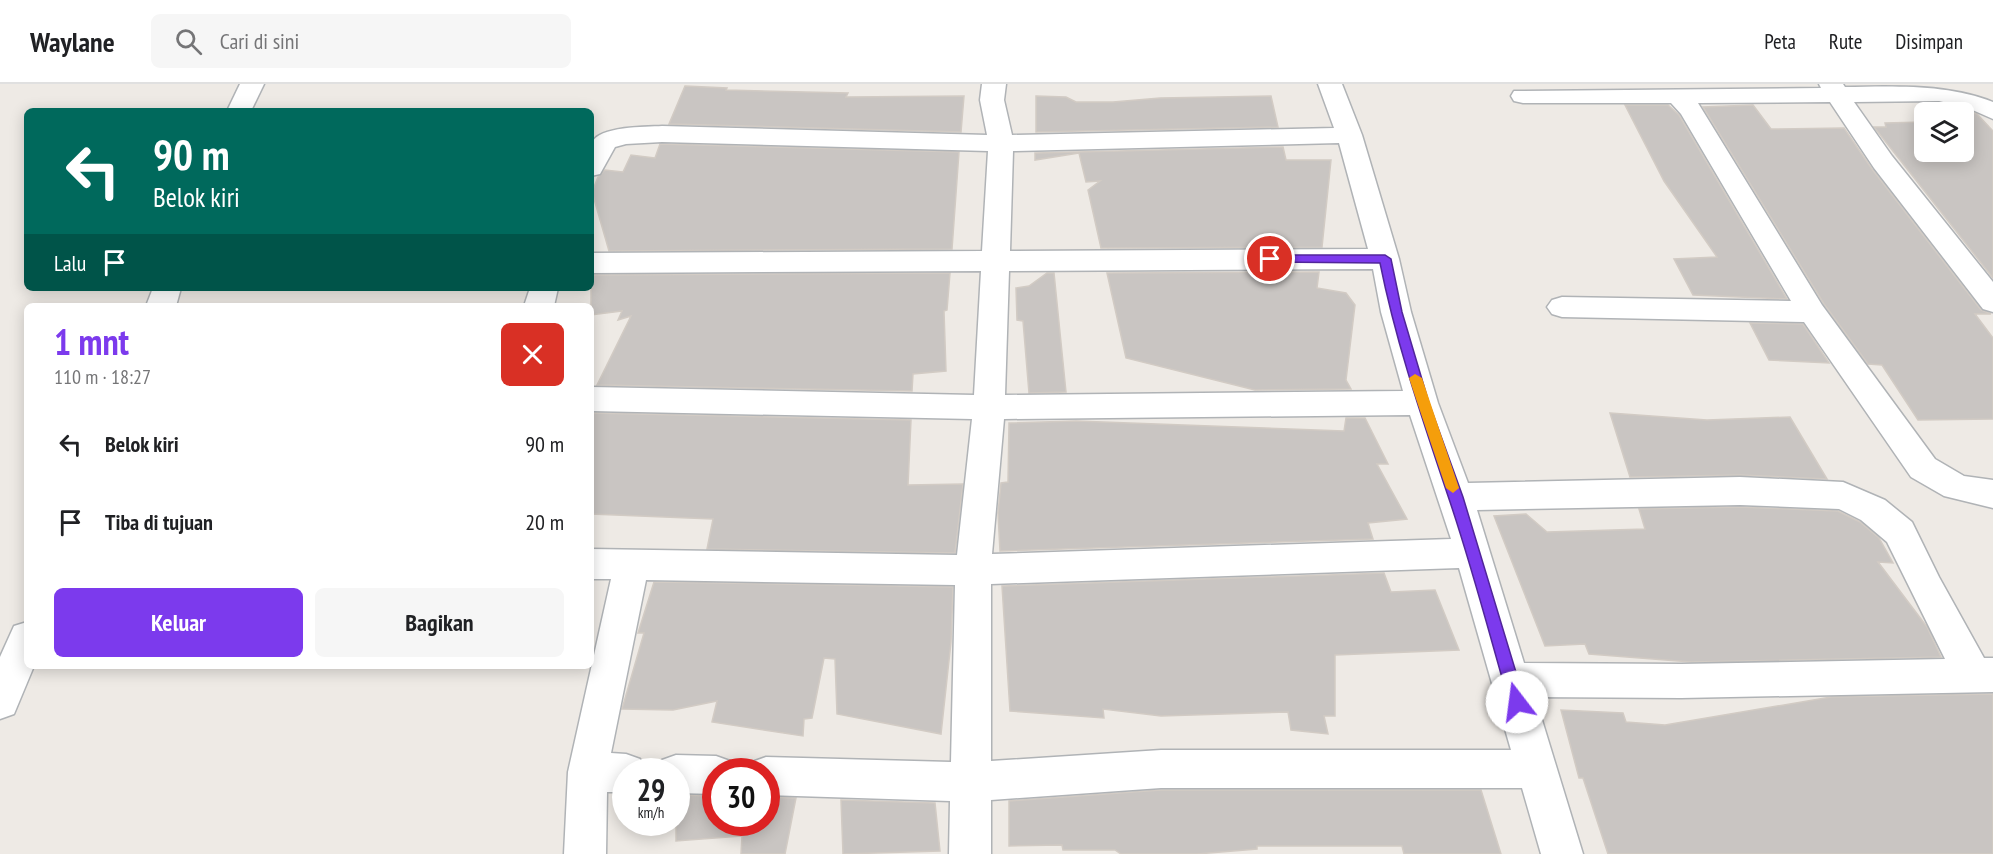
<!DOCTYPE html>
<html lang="id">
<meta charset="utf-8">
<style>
:root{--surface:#fff;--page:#f6f6f6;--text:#202124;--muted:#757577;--line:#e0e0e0;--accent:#7c3aed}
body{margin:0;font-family:"PT Sans Narrow",sans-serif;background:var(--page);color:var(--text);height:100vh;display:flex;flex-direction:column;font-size:22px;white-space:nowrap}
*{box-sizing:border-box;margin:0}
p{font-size:20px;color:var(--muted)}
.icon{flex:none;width:33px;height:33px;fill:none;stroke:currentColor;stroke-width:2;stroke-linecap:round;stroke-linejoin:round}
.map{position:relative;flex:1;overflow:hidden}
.drawer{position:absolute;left:24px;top:219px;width:570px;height:366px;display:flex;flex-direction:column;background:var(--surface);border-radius:9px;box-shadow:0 3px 15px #0003}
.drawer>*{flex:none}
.guide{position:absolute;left:24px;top:24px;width:570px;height:183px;border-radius:9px;box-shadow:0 3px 15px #0003;background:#00695c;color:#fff;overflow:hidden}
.buttons{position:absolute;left:1914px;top:18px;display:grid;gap:12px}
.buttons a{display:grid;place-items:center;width:60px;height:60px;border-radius:9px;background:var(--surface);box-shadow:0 3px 15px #0003;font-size:30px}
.speed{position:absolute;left:612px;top:674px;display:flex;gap:12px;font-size:30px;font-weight:700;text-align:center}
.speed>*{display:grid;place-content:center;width:78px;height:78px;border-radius:50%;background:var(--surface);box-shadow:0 3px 15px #0003;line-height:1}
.speed small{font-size:15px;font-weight:400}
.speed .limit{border:9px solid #d22;background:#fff;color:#111}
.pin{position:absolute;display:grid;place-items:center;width:51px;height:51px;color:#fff;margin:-26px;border:3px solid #fff;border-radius:50%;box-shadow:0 2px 6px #0007}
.me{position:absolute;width:66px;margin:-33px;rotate:345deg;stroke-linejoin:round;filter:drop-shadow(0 0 4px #0008)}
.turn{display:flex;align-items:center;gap:21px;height:126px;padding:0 30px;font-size:27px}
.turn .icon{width:78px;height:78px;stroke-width:2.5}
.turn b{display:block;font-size:42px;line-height:51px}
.then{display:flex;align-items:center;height:57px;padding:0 30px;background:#0003;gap:12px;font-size:22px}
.round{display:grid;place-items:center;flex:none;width:63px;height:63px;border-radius:9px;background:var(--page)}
.headline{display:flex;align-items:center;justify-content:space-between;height:102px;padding:0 30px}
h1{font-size:36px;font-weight:800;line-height:45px;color:var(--accent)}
.action{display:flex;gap:12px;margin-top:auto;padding:12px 30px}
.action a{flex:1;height:69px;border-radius:9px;background:var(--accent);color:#fff;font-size:24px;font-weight:800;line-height:69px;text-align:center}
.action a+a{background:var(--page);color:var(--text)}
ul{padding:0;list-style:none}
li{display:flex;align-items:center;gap:18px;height:78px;padding:0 30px}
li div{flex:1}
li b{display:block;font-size:22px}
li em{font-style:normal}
header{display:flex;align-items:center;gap:36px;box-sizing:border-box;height:84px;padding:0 30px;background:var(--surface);border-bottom:2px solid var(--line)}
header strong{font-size:28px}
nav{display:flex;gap:33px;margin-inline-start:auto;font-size:21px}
.search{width:420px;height:54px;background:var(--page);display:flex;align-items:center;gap:15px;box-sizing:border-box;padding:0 21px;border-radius:9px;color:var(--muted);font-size:22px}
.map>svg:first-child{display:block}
.building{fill:#c9c5c2;stroke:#d2cbc4;stroke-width:1.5}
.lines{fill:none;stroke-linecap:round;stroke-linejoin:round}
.minor-casing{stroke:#b0b3b6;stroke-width:3}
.minor{fill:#fff;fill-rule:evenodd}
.route{fill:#7c3aed;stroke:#51269a;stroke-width:1.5}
.slow{fill:#f59e0b}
</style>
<header>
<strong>Waylane</strong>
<div class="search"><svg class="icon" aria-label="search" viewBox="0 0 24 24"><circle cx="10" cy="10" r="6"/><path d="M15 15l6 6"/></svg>Cari di sini</div>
<nav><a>Peta</a><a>Rute</a><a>Disimpan</a></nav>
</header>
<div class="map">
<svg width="1993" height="770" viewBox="0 0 1993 770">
<rect width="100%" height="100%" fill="#eeeae5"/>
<g class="building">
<path d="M685 2 727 4 726 6 848 9 846 13 964 12 961 48 669 40Z"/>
<path d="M1036 12 1066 13 1076 18H1113L1160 14 1271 12 1278 43 1036 48Z"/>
<path d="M1920 19H1939L1967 26 1977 30 1993 47V194L1874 43H1886L1885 39 1924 38V68H1964V28H1928Z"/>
<path d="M1625 21H1668L1679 31 1787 215 1693 211 1674 175 1717 173 1664 97Z"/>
<path d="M1753 21 1771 45 1844 44 1872 85 1981 226 1991 230H1975L1993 254V335L1918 336 1882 281 1868 280 1824 220 1703 23Z"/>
<path d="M660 60 959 68 952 165 609 167 592 108 598 93 605 86 623 88 631 71 655 74Z"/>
<path d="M1283 63 1286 76H1331L1322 163 1101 164 1088 106 1100 97 1086 98 1079 69 1035 76V69Z"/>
<path d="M1319 188 1317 204 1346 209 1355 221 1346 296 1351 305 1255 306 1126 274 1107 189Z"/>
<path d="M950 189 947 226 944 227 946 287 913 290 912 307 597 301 631 232 618 236 622 227 591 231V191Z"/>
<path d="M1047 189H1054L1066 308 1029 309 1023 237 1017 236 1016 204 1029 202Z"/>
<path d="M1750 239 1803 240 1829 279 1769 276Z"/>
<path d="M591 329 911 336 908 401 963 400 955 469 707 465 713 435 591 430Z"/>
<path d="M1610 329 1707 336 1790 333 1827 395 1740 391 1630 393Z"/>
<path d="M1346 334H1365L1388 380H1377L1407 435 1368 439 1373 455 1000 467 998 429 1001 399 1008 398 1009 339 1076 337 1344 347Z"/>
<path d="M1740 423 1838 427 1860 438 1879 454 1893 479 1878 478 1927 543 1941 573 1691 578 1589 570 1585 560 1545 562 1494 432 1526 430 1547 448 1645 445 1639 425Z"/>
<path d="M1384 489 1391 508 1435 506 1459 566 1335 571V632H1324L1328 650 1291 646 1288 628 1161 632 1103 625 1104 634 1010 627 1002 502Z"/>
<path d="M654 498 953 503 951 558 941 650 837 630 835 575 824 574 812 634 804 635 803 652 712 638 717 617 673 626 622 625 644 549H638Z"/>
<path d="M1993 610V770H1608L1583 694H1579L1561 626 1623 629 1626 638 1665 641 1831 613Z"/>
<path d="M1161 706H1481L1501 770H1404L1402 762H1257V765L1197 770H1121L1115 766H1063L1062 761 1009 762V717Z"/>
<path d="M676 711 716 712V738H766V713L796 714 785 770H741L742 752 676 757Z"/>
<path d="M841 716 935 719 940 767 843 770Z"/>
</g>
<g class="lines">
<g class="minor-casing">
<g id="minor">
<path d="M240 0H264L251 27H227Z"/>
<path d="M982 0H1006L1004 16 1012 51 1334 44 1318 0H1342L1362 51 1399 175 1411 228 1438 319 1468 399 1740 393 1843 398 1885 416 1912 438 1939 493 1984 574H1993V608L1681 614 1535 613 1583 770H1541L1522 704H1161L991 716V770H949L950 717 766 711V687H748L752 678 766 673 951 678 955 501 646 496 611 669 626 670 640 675 645 687H626V708H607L606 770H564L568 688 611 495H591V465L957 471 972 335 591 327V303L974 311 981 187 591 189V169L982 167 988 67 662 58 626 60 615 63 600 90 591 92C591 83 588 68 592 59 598 42 646 43 662 42L987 51 980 16ZM1339 59 1368 165 1010 167 1013 67ZM1373 185 1381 228 1403 307 1005 311 1009 187ZM1410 331 1451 455 992 470 1004 335ZM1740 421 1839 425 1861 436 1887 458 1945 575 1681 580 1524 579 1477 426ZM1459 484 1511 666H1161L991 677V500Z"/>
<path d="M1819 0H1843L1845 3C1893 2 1949 0 1993 18V35L1968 24 1939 17 1854 18 1892 72 1993 198V228L1983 225 1874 84 1830 18 1698 19 1822 221 1935 375 1964 392 1993 396V424L1944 412 1911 393 1804 238 1562 233 1552 230 1547 223 1552 216 1562 213 1791 217 1681 30 1671 19H1523L1514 17 1511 12 1514 7 1821 4Z"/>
<path d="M153 204H181L176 222H146Z"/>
<path d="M530 204H558L554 222H524Z"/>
<path d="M27 538V582H34L14 630 0 635V573L14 542Z"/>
<path d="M676 671 716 672 730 677 734 687H716V710L676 709V687H657L662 676Z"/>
</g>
</g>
<use href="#minor" class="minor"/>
</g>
<path class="route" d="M1270 171H1385L1391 175 1402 228 1429 319 1463 413 1525 618 1523 623 1517 626 1512 623 1509 618C1489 549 1471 479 1448 412 1422 334 1396 259 1380 179L1266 178V172Z"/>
<path class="slow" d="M1415 290 1422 294 1459 404 1453 409 1446 404 1409 294Z"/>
</svg>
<div class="buttons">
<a><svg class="icon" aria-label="layers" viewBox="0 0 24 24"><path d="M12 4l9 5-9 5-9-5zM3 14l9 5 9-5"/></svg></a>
</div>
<div class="speed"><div>29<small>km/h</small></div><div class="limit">30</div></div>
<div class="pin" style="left:1270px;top:175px;background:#d93025"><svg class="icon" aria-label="arrive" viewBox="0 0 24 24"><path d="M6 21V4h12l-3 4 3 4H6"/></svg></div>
<svg class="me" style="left:1517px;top:618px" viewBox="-20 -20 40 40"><circle r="19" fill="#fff"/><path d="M0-13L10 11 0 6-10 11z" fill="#7c3aed"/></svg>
<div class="guide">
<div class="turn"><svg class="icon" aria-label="left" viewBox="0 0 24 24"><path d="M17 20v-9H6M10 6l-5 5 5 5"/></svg><div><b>90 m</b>Belok kiri</div></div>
<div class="then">Lalu<svg class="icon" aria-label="arrive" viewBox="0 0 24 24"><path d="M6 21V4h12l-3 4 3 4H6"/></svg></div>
</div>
<section class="drawer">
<div class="headline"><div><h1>1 mnt</h1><p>110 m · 18:27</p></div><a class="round" style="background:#d93025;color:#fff"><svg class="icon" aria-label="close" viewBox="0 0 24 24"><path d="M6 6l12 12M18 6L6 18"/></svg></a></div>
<ul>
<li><svg class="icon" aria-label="left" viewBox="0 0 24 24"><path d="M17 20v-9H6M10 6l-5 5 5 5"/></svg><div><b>Belok kiri</b></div><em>90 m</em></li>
<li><svg class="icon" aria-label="arrive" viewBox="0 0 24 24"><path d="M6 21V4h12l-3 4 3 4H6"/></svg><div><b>Tiba di tujuan</b></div><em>20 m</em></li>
</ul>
<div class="action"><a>Keluar</a><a>Bagikan</a></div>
</section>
</div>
